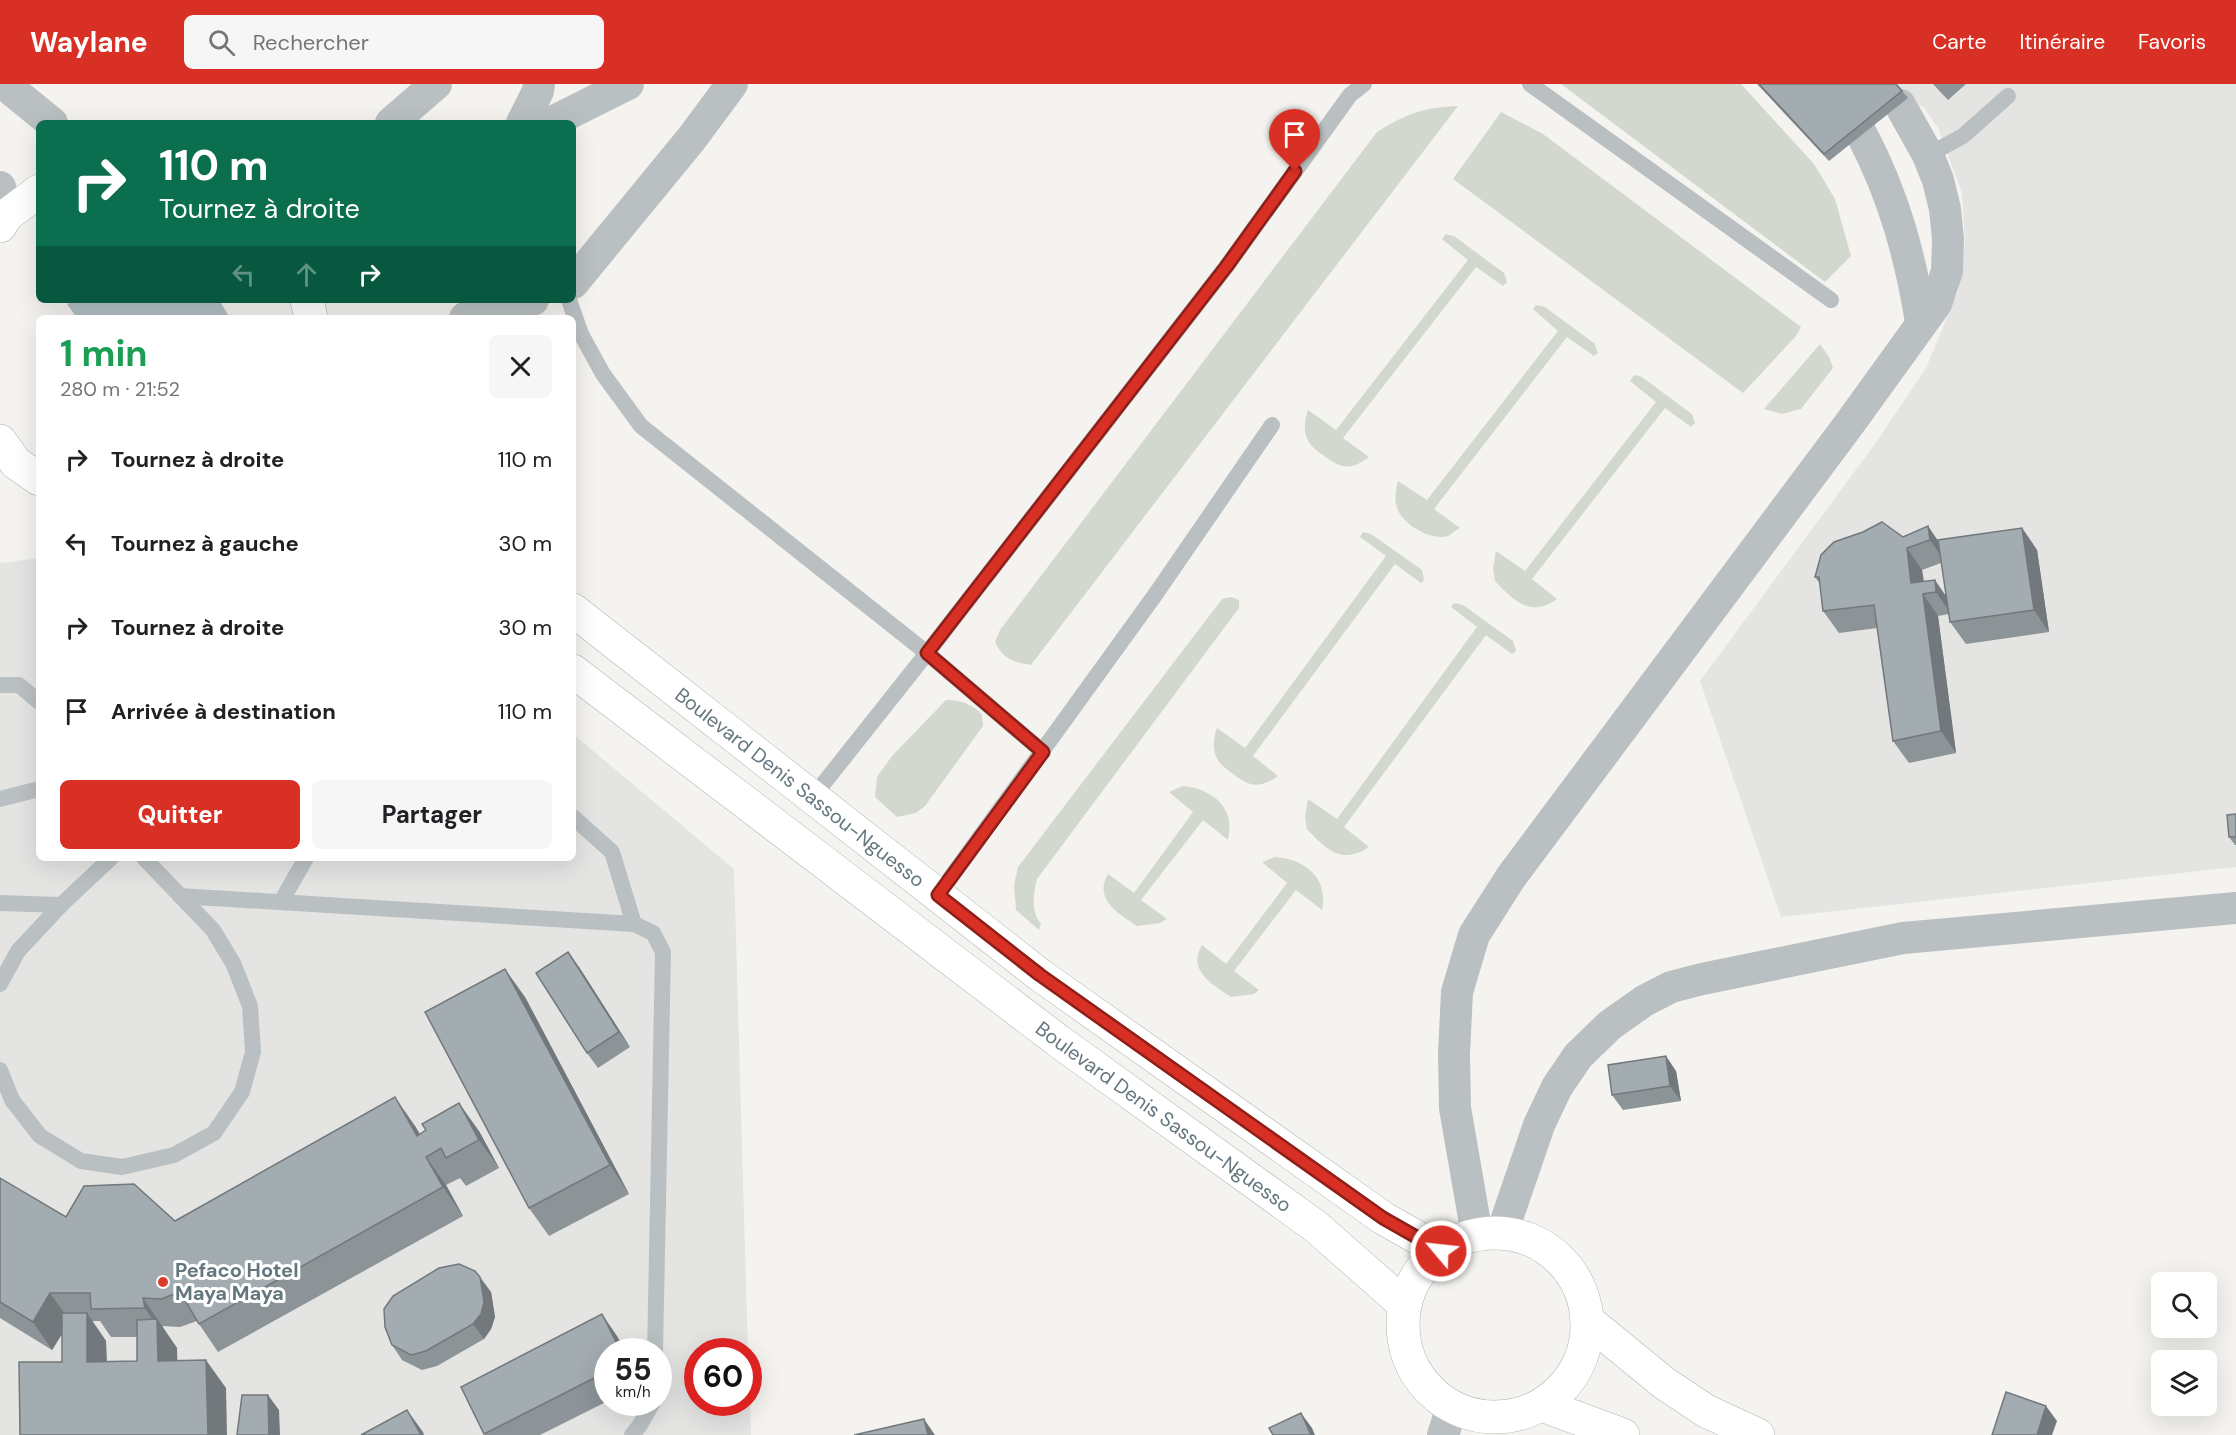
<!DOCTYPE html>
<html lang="fr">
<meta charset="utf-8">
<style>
:root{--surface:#fff;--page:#f6f6f6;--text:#202124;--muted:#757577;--accent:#d93025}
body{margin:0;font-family:"DM Sans",sans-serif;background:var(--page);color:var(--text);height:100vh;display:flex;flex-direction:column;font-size:22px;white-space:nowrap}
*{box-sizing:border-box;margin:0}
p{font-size:20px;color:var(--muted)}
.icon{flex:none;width:33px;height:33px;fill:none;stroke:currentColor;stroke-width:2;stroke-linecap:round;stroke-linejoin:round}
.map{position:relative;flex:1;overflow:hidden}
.details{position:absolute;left:36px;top:231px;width:540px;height:546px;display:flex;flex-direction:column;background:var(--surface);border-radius:9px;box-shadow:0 6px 24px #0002}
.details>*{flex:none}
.top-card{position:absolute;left:36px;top:36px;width:540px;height:183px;border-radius:9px;box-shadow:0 6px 24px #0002;background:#0b6e4f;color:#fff;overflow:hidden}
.fabs{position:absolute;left:2151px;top:1188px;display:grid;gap:12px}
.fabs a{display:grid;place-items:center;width:66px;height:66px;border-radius:9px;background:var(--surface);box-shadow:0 6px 24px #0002;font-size:30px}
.speed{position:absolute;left:594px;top:1254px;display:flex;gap:12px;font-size:30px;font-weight:700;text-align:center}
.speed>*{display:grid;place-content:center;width:78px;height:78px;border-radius:50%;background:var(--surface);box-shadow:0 6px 24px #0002;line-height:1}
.speed small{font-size:15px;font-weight:400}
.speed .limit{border:9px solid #d22;background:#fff;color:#111}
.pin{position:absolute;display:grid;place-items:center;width:51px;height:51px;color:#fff;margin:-62px -26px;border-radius:50% 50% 50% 0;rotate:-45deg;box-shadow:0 0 6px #0007}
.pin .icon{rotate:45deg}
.me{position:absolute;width:66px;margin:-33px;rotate:298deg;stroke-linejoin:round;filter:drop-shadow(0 0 4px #0008)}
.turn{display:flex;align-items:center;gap:21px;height:126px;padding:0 24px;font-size:27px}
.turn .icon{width:78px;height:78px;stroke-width:2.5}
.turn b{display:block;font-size:42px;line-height:51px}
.lanes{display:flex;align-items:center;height:57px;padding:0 24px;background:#0003;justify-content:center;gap:30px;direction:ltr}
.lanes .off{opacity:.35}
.round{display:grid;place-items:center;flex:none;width:63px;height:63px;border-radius:9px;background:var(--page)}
.head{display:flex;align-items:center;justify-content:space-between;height:102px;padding:0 24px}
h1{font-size:36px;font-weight:700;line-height:45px;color:#1e9e55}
.action{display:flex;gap:12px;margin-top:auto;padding:12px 24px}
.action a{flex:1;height:69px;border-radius:9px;background:var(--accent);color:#fff;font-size:24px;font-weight:700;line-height:69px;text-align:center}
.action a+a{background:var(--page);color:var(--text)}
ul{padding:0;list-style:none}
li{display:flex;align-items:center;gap:18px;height:84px;padding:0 24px}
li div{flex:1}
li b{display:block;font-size:22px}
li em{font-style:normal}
header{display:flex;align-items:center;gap:36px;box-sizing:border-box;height:84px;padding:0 30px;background:var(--accent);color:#fff}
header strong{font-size:28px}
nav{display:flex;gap:33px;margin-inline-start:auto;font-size:21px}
.search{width:420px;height:54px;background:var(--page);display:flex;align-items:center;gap:15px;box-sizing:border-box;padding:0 21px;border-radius:9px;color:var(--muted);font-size:22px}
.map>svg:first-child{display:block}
.built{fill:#e4e5e3;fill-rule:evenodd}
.green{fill:#d3d8cf}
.water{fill:#b1c1c3}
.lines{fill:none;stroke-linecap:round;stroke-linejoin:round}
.primary-casing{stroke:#aeb4b6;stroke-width:34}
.lane{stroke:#bac0c2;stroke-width:16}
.street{stroke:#bac0c2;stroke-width:32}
.primary{stroke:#fff;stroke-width:33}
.wall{fill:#8c9497;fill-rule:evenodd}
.shaded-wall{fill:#72787b}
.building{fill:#a3acb0;stroke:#72787b;stroke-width:1.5}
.route-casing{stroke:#8d1f18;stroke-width:15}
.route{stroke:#d93025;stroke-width:10}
.poi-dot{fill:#da3b29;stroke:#fff;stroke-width:2}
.labels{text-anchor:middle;stroke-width:6;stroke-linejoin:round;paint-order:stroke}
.street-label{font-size:20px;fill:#64777f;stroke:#fff}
.poi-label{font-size:20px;font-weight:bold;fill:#64777f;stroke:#fff;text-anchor:start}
</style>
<header>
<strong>Waylane</strong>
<div class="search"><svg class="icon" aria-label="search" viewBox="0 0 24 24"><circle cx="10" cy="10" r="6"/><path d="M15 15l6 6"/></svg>Rechercher</div>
<nav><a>Carte</a><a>Itinéraire</a><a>Favoris</a></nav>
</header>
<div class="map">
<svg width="2236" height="1351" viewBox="0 0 2236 1351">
<rect width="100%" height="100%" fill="#f4f3ef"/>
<g class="built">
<path d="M1757 0H2236V783L1781 833 1700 597 1877 357 1926 284 1958 207 1965 158 1962 109 1938 44 1924 24 1907 14 1829 77Z"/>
<path d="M39 474V774H573V650L734 785 748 1267 698 1268V1318H748L749 1276 751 1351H0V479ZM608 1268H658V1318H608Z"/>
</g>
<g class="green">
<path d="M1561 0H1741L1814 80 1835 115 1851 172 1825 198Z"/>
<path d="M1458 22 1031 581C1013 578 1003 575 995 558L1000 546 1377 48C1405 30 1425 23 1458 22Z"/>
<path d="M1501 28 1543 50 1801 243 1796 252 1743 309 1453 95Z"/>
<path d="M1446 150 1454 152 1504 189 1507 198 1503 202 1476 183 1343 354 1369 373C1350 387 1341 385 1323 371 1317 367 1309 361 1307 354 1303 345 1305 335 1308 326L1336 346 1468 176 1442 155Z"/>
<path d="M1536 221 1545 223 1594 259 1598 269 1594 272 1567 253 1434 425 1460 444C1456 446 1452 450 1448 452 1431 457 1403 441 1397 424 1394 415 1396 405 1398 397L1427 416 1558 247 1533 225Z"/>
<path d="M1820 260 1829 273 1833 284 1801 325 1782 330 1764 325Z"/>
<path d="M1634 291 1642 293 1692 330 1695 339 1691 343 1665 324 1532 495 1557 515C1531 534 1514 517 1495 497L1493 484 1496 467 1525 487 1656 318 1630 297Z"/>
<path d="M1363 448 1371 450 1422 486 1424 496 1421 499 1395 480 1253 672 1278 692C1259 705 1249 703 1232 689 1226 685 1218 679 1216 672 1212 663 1214 653 1217 644L1245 664 1386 472 1360 453Z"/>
<path d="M1231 513 1239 516V524L1037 795C1033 810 1031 828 1041 840L1039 846 1016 826 1014 801 1018 783 1222 515Z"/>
<path d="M1454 519 1463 521 1513 557 1516 567 1512 570 1486 551 1344 743 1369 763C1341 781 1327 766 1307 745L1305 732 1308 715 1337 735 1477 543 1451 523Z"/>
<path d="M946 616C962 616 970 620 982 630L983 642 925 722 916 729 897 733 875 713 877 693 892 672Z"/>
<path d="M1183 702C1213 705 1236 724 1228 756L1203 736 1141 816 1167 835 1160 839 1137 842C1119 830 1093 815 1108 790L1134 809 1193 728 1169 708Z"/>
<path d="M1275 773C1305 775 1329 794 1322 826L1296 806 1234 887 1259 906 1254 910 1231 913C1212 900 1187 887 1202 861L1226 880 1287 799 1262 778Z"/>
</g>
<path class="water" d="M73 216H219L230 234H77L67 220Z"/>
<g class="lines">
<g class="primary-casing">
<g id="primary">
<path d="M0 142 7 131 39 107"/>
<path d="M307 216 311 234"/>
<path d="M0 357 16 379 39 395"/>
<path id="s1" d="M573 526 1040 891 1383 1134 1441 1167"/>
<path id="s2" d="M573 587 1057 956 1315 1142 1405 1221"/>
<circle cx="1495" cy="1241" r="92"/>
<path d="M1587 1236 1664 1299 1706 1327 1758 1351"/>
<path d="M1542 1321 1623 1351"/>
</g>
</g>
<g class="lane">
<path d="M1530 0 1831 216"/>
<path d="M1928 71 1963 52 2008 12"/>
<path d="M569 216 581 250 603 290 641 342 927 569 1043 668"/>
<path d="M0 601H19L39 618"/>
<path d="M812 714 927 569 1226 183 1350 11 1364 0"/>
<path d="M0 715 39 705"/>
<path d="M573 733 612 768 634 840"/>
<path d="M938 811 1155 511 1272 341"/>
<path d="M180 812 634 840 653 849 663 868 655 1268"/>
<path d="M281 818 306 774"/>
<path d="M0 819 61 821"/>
<path d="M0 900 18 867 61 821 111 774"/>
<path d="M0 986 12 1016 40 1052 81 1077 122 1083 174 1071 214 1049 242 1008 253 968 250 922 233 879 213 846 144 774"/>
<path d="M632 1351 640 1341 653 1318"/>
</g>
<g class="street">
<path d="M4 0 52 39"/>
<path d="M391 39 436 0"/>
<path d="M522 39 538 7 539 0"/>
<path d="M550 39 628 0"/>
<path d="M1862 51C1894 112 1910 171 1921 238"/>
<path d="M0 103 7 131"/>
<path d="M573 199 692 54 732 0"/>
<path d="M465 234 533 216"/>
<path d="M1502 1149 1539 1041 1557 1003 1578 972 1610 941 1644 917 1671 903 1702 895 1903 854 2236 824"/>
<path d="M1477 1151 1455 1024 1454 970 1457 908 1474 851 1511 793 1850 339 1936 220 1947 187 1948 155 1945 125 1938 96 1928 71 1900 21"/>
<path d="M1443 1351 1452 1323"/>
</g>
<use href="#primary" class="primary"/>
</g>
<g class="wall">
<path d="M1757 0H1896L1908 14 1829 77Z"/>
<path d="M1933 0H1966L1948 16Z"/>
<path d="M2022 444 2037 466 2049 548 1966 560 1950 538 1949 530 1938 532 1956 669 1909 679 1893 657 1877 544 1839 549 1823 527 1820 500 1815 493 1903 453 1938 457ZM1941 479 1947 512 1924 497 1922 486Z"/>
<path d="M2236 730V761H2235L2229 753Z"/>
<path d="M579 883 630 963 598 984 587 969Z"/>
<path d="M525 913 629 1110 549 1152 529 1124Z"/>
<path d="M1676 987 1681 1017 1623 1026 1612 1011Z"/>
<path d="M415 1042 420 1050 479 1047 499 1084 466 1102 460 1094 446 1101 463 1132 218 1268 197 1237 180 1243 163 1242V1244L177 1264V1276L226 1304 62 1278V1250L52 1266 0 1234V1094L66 1133 175 1137ZM92 1237H100L111 1253H137V1277H107L106 1257Z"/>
<path d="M491 1208 495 1233 491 1245 484 1255 437 1282 422 1286 402 1276 392 1261Z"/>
<path d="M617 1252 625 1268H608V1317L540 1351H485L461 1303Z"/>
</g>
<g class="shaded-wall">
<path d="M1928 442 1943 464 1945 478 1930 456Z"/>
<path d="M2022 444 2037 466 2049 548 2034 526Z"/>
<path d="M1907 464 1922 486 1925 510H1923L1938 532 1956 669 1941 647 1911 499Z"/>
<path d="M1935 496 1950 518 1951 530 1936 508Z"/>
<path d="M568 868 579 883 630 963 619 948Z"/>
<path d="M505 885 525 913 629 1110 610 1081Z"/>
<path d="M1666 972 1676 987 1681 1017 1670 1002Z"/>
<path d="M395 1013 415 1042 431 1070 417 1052Z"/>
<path d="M459 1019 479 1047 499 1084 479 1056Z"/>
<path d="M426 1073 446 1101 463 1132 443 1103Z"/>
<path d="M480 1193 491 1208 495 1233 491 1245 484 1255 473 1240Z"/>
<path d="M50 1209 70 1237 52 1266 33 1238Z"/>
<path d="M143 1214 177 1264 178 1305 158 1277 157 1242 145 1224Z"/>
<path d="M87 1229 106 1257 107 1306 87 1278Z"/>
<path d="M602 1230 617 1252 625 1268H621Z"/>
<path d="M206 1276 226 1304 227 1351H208Z"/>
<path d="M268 1311 279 1326 280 1351H269Z"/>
<path d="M2046 1322 2057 1337 2052 1351H2037Z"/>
<path d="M407 1326 423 1348 424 1351H421Z"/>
<path d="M1301 1329 1312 1344 1315 1351H1311Z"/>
<path d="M924 1335 935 1351H928Z"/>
</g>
<g class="building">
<path d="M1759 0H1896L1902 7 1824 70Z"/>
<path d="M1882 438 1903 453 1928 442 1930 456 1907 464 1911 499 1935 496 1936 508 1923 510 1941 647 1893 657 1874 521 1823 527 1819 493H1815L1821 471 1834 458 1863 448Z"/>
<path d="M2022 444 2034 526 1950 538 1938 456Z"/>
<path d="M2236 730V753H2229L2227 731Z"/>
<path d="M568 868 619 948 587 969 536 889Z"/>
<path d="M505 885 610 1081 529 1124 425 928Z"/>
<path d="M1666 972 1670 1002 1612 1011 1608 981Z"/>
<path d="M395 1013 417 1052 426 1046 422 1040 459 1019 479 1056 446 1074 441 1064 426 1073 443 1103 199 1240 180 1208 161 1215 143 1214 145 1224 91 1225 90 1209H50L33 1238 0 1218V1094L66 1133 84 1102 134 1100 175 1137Z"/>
<path d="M459 1180 475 1187 480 1193 484 1218 481 1230 473 1240 426 1267 411 1271 392 1261 385 1243 384 1225 393 1212 439 1184Z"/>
<path d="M62 1229H87V1278L137 1277V1236L157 1235 158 1277 206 1276 208 1351H20L19 1278H62Z"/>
<path d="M602 1230 621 1268H608V1287L484 1350 461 1303Z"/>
<path d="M2006 1308 2046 1322 2037 1351H1992Z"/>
<path d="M242 1311H268L269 1351H237Z"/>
<path d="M407 1326 421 1351H361Z"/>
<path d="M1301 1329 1311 1351H1273L1269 1344Z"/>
<path d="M924 1335 928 1351H854Z"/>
</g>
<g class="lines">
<g class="route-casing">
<path id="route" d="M1295 87 1226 183 927 569 1043 668 938 811 1040 891 1383 1134 1441 1167"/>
</g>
<use href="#route" class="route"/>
</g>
<circle class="poi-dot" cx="163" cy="1198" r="6"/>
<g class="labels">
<g class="street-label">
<text dy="7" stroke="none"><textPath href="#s1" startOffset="288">Boulevard Denis Sassou-Nguesso</textPath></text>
<text dy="7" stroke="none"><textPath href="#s2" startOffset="740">Boulevard Denis Sassou-Nguesso</textPath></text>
</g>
<g class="poi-label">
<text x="175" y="1193">Pefaco Hotel<tspan x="175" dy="23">Maya Maya</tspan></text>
</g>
</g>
</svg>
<div class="fabs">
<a><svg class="icon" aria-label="search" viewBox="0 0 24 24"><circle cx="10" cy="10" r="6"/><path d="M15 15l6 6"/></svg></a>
<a><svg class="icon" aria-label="layers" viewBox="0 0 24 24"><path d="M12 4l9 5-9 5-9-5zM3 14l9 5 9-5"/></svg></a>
</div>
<div class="speed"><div>55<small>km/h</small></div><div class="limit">60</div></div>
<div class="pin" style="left:1295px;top:87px;background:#d93025"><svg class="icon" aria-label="arrive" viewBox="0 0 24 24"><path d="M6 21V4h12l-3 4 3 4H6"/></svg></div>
<svg class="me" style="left:1441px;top:1167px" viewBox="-20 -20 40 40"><circle r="17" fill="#d93025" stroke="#fff" stroke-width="3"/><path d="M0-11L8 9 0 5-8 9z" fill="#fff"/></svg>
<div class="top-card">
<div class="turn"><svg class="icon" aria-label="right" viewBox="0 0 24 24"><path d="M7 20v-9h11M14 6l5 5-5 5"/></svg><div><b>110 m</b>Tournez à droite</div></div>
<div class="lanes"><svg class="icon off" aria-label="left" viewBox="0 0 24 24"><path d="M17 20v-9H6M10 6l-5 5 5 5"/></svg><svg class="icon off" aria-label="ahead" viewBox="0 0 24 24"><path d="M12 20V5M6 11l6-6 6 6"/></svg><svg class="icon" aria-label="right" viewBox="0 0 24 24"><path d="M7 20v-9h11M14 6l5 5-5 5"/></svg></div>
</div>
<section class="details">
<div class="head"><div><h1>1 min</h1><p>280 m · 21:52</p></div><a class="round"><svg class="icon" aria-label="close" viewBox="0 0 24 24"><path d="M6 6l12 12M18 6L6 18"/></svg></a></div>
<ul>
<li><svg class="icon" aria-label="right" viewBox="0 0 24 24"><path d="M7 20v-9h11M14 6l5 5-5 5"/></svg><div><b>Tournez à droite</b></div><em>110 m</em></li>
<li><svg class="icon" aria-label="left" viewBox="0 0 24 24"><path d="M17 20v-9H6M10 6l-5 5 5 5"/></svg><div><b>Tournez à gauche</b></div><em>30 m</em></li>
<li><svg class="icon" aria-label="right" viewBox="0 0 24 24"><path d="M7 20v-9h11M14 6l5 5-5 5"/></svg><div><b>Tournez à droite</b></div><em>30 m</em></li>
<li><svg class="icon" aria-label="arrive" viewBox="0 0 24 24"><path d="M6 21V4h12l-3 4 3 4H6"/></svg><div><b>Arrivée à destination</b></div><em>110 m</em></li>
</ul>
<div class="action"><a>Quitter</a><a>Partager</a></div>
</section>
</div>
